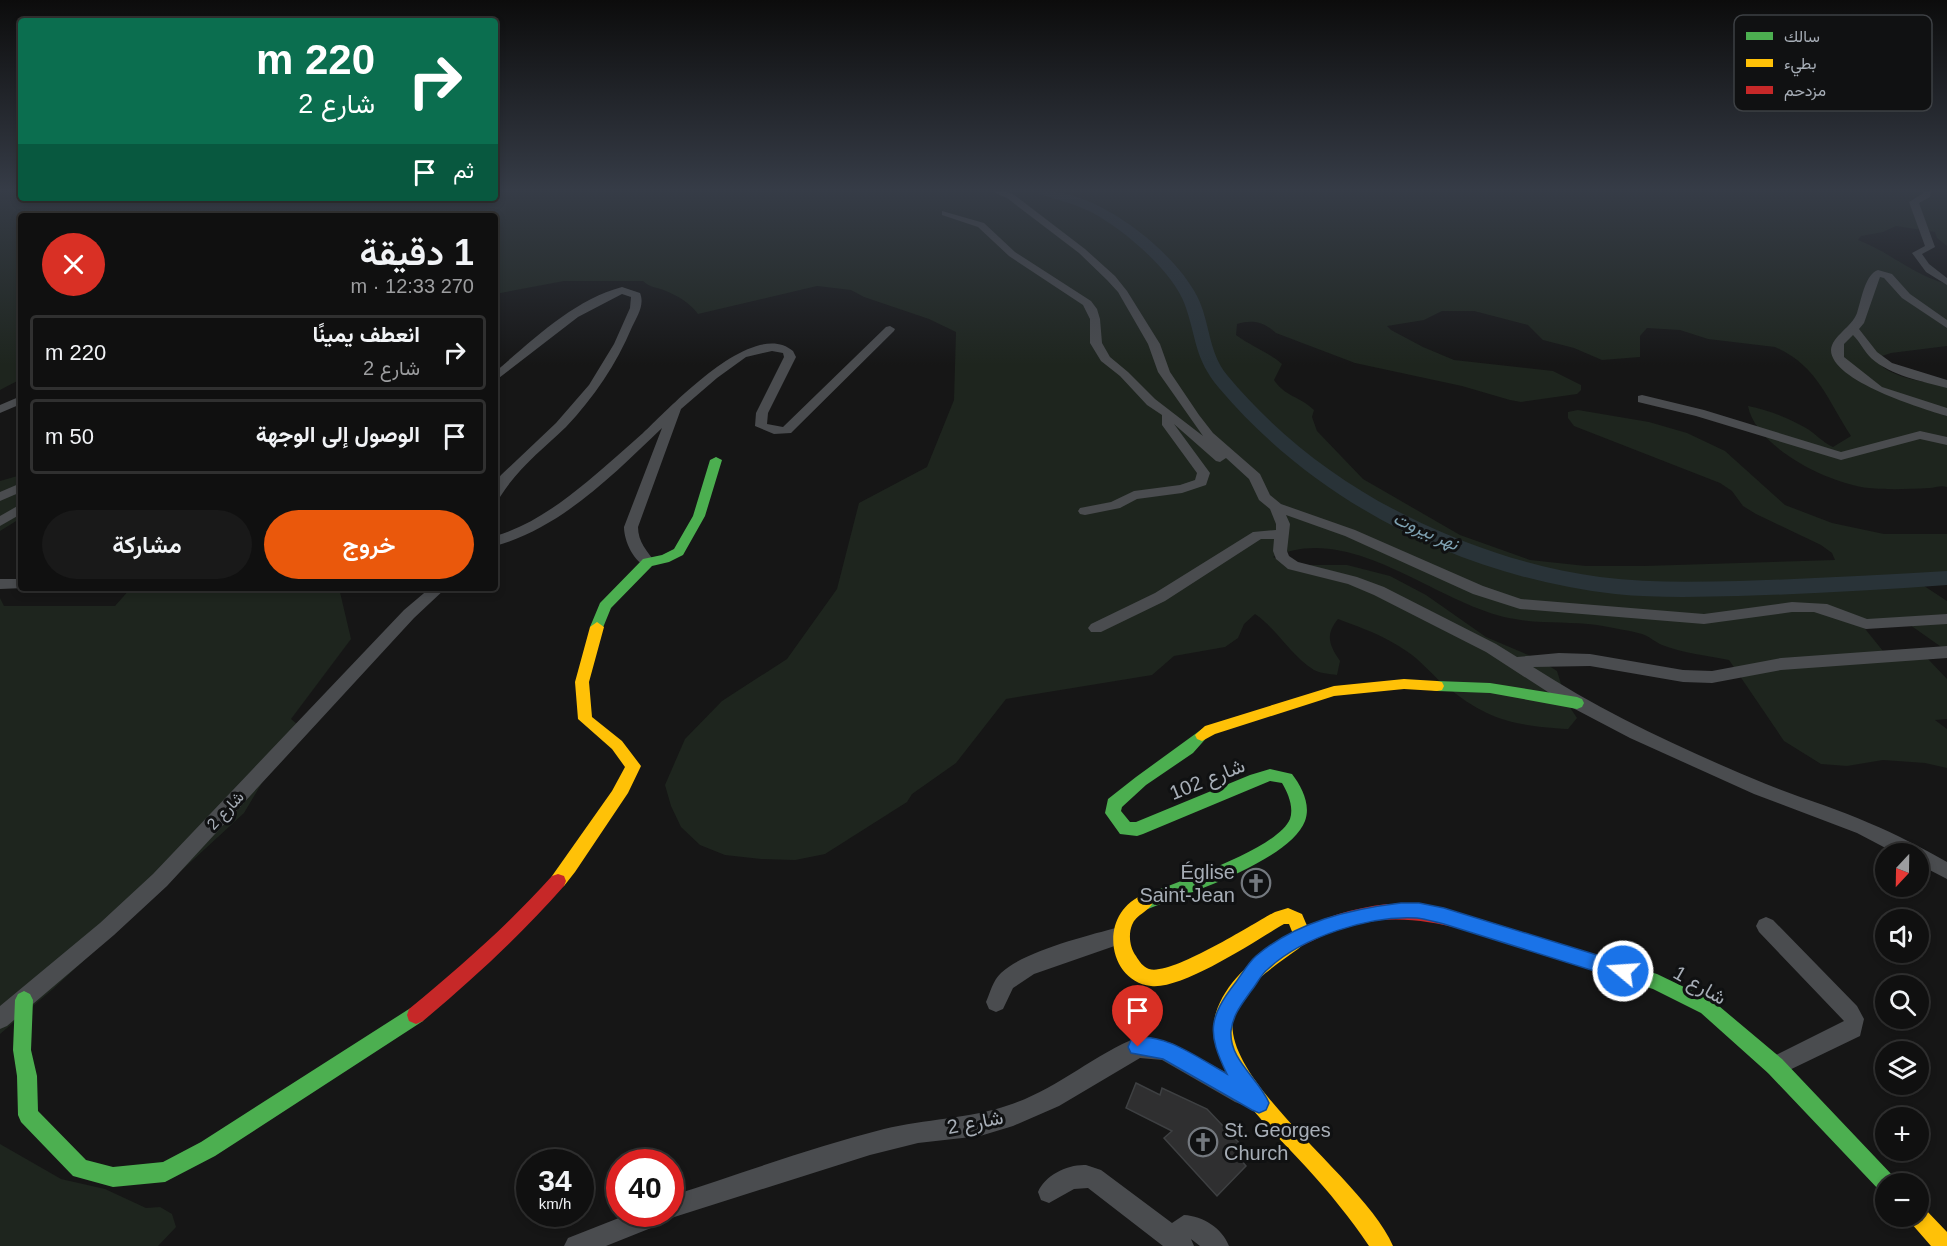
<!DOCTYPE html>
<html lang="ar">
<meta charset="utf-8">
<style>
:root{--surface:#101010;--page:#191919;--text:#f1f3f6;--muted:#9c9d9f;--line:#303030;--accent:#ea580c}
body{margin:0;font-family:Arial,Vazirmatn,sans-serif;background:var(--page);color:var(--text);direction:rtl;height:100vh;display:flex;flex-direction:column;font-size:22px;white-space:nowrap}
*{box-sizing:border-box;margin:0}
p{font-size:20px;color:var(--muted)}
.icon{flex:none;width:33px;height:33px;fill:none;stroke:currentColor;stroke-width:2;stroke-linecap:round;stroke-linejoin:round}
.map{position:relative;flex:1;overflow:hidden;direction:ltr}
.sheet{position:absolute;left:18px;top:213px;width:480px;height:378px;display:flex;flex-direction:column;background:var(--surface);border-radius:6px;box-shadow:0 3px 9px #0003,0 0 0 2px var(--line);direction:rtl}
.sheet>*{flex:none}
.top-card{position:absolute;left:18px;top:18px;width:480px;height:183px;border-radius:6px;box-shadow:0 3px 9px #0003,0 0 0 2px var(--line);direction:rtl;background:#0b6e4f;color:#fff;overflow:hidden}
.needle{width:39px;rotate:202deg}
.buttons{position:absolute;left:1875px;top:843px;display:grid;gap:12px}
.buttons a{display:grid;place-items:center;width:54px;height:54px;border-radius:50%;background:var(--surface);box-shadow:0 3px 9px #0003,0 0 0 2px var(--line);font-size:30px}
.speed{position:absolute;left:516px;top:1149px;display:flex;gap:12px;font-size:30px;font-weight:700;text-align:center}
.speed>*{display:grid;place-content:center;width:78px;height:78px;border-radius:50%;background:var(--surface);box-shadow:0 3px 9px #0003,0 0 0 2px var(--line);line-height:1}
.speed small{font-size:15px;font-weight:400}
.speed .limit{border:9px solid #d22;background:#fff;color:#111}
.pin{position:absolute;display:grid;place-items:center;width:51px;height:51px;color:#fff;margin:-62px -26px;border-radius:50% 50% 50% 0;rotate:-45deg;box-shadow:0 0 6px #0007}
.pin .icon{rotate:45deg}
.me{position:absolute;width:66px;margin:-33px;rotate:288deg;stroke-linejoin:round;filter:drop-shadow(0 0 4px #0008)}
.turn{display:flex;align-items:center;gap:21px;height:126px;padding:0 24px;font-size:27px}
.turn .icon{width:78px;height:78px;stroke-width:2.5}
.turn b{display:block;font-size:42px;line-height:51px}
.then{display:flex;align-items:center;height:57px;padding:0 24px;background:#0003;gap:12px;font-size:22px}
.round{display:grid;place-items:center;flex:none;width:63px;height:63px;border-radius:32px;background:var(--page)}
.summary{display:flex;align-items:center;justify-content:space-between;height:102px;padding:0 24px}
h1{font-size:36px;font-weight:600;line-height:45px}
.primary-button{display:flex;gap:12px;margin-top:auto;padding:12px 24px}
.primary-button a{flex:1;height:69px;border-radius:36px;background:var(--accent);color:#fff;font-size:24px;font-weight:600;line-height:69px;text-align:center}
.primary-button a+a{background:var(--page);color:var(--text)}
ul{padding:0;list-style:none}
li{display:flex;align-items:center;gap:18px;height:75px;margin:0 12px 9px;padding:0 12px;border:3px solid var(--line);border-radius:6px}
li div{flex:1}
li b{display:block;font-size:22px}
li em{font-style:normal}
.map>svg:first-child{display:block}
.green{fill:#1e251e}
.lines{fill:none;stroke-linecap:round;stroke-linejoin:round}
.river{fill:#293338;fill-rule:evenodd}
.building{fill:#2f2f30;stroke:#3e4042;stroke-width:1.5}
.street{fill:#4a4c4f;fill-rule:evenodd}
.fast{fill:#4caf50;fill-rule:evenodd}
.slow{fill:#ffc107;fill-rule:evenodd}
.jam{fill:#c62828;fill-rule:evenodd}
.route{fill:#1a73e8;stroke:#114b97;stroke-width:1.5}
.labels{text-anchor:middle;stroke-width:6;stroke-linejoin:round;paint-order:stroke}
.street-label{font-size:16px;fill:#a7aeb7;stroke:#101112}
.water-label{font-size:18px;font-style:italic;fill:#7ea1b2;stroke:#101112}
.near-street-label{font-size:20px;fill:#a7aeb7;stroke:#101112}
.near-poi-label{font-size:20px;fill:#a7aeb7;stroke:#101112;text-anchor:end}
.key{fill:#101112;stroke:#3d4044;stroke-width:1.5}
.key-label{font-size:16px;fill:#a7aeb7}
</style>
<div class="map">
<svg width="1947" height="1246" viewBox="0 0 1947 1246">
<rect width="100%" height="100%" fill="#161616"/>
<g class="green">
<path d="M0 191H21V198H495V191H1947V246L1937 238 1935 232 1896 226 1883 232 1861 236 1858 240C1890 252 1911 274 1947 284V346L1891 353 1876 358C1884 378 1928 382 1947 386V487C1940 485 1936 488 1929 488 1910 489 1888 490 1869 488 1830 484 1756 448 1748 406 1768 410 1789 418 1806 428 1816 434 1822 442 1833 447L1851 436C1828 401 1817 365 1775 347L1708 339 1680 330 1647 328 1640 336V357L1602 360 1574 348 1543 340 1528 325 1474 311H1442L1424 320 1387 326 1391 330 1423 347 1454 360 1553 371 1581 385V390L1577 394 1521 402 1510 400 1462 386 1355 363 1276 333C1264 322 1253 319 1237 324L1236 335C1251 346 1268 352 1282 364L1274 380C1284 396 1301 397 1314 410L1312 417 1317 431 1363 479 1460 535 1530 560 1586 566H1644L1835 560 1832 553 1821 545 1756 514 1743 506 1732 491 1720 483 1574 426 1568 418V412L1578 410 1649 422 1687 433 1725 451 1785 505 1832 523 1884 534H1947V582H1918L1947 601V651L1903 620 1862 625 1891 661 1928 659 1947 679V719L1935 720 1947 729V768L1925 763 1883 760 1847 766 1821 764 1784 741 1729 660C1708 656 1683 653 1662 645 1655 642 1649 636 1642 634 1628 630 1612 628 1597 625 1570 621 1542 624 1515 619 1439 607 1353 520 1273 557L1292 565H1347L1390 576 1426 595 1486 637 1540 660 1557 671 1567 703 1577 718 1568 729C1515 726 1487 720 1446 686 1434 677 1424 664 1412 655 1386 636 1367 630 1338 619 1325 635 1329 645 1340 661L1337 675C1329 674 1320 673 1314 670 1290 655 1277 629 1255 614L1244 624 1238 638 1225 647 1174 656 1152 675 1006 699 956 763 912 794 907 802 825 854 795 860 761 859 725 855 700 845 681 827 671 806 665 785 685 739 722 701 787 659 837 589 859 503 927 467 954 400 956 332 929 319 864 297 851 290 817 286 698 314C690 303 678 296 666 291 658 287 650 288 643 281H564L495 294V216H21V379L0 390Z"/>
<path d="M21 475V518L0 531V481Z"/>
<path d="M131 588H339L351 639 291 719 297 724 244 813 53 989 0 1034V598L4 606H115Z"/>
<path d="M0 1144 61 1179 105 1189 146 1208 160 1207 172 1214 176 1227 158 1246H0Z"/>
</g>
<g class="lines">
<path class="river" d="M1038 191C1093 187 1172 248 1197 296 1210 321 1208 352 1227 375 1276 434 1338 482 1407 516 1467 546 1533 568 1600 577 1646 583 1692 582 1739 581 1808 579 1878 575 1947 571V585C1877 590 1808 594 1738 596 1697 597 1655 598 1615 594 1464 577 1317 504 1219 388 1194 358 1197 339 1185 305 1173 271 1122 228 1091 212 1075 204 1057 200 1040 194Z"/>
</g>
<path class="building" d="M1136 1083 1160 1095 1162 1088 1207 1109 1242 1146 1235 1153 1246 1166 1217 1196 1164 1138 1172 1131 1126 1108Z"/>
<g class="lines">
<g class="street">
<path d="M991 191H1003L1013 194 1085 249 1115 276 1127 291 1160 344 1170 372 1199 415 1213 433 1260 474 1270 495 1281 504 1355 530 1483 586 1521 599 1704 614 1792 602 1827 604 1867 619 1947 614V624L1866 629 1814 612H1792L1704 624 1520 609 1473 594 1345 536 1286 515 1290 524 1287 551 1289 556 1298 562 1357 577 1384 587 1496 644 1517 657 1559 653 1590 654 1683 670 1712 671 1781 658 1947 646V658L1781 670 1712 683 1683 682 1590 666 1533 667C1606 714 1686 751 1766 784 1800 798 1836 808 1869 823 1896 834 1922 848 1947 862V879L1918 864V854H1897L1857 833 1754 794 1630 738 1571 707 1486 652 1374 595 1348 584 1288 569 1276 559 1273 551 1274 539H1261L1165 601 1101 632H1091L1088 628 1091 624 1155 593 1253 532 1276 530V524L1270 509 1259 500 1249 479 1226 458 1220 462 1216 461 1174 424 1210 473 1206 485 1182 493 1137 499 1120 508 1085 515 1080 514 1078 511 1080 508 1111 502 1134 491 1180 485 1195 480 1197 473 1162 425V415L1147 405 1120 376 1101 361 1090 343V319L1083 305 1009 256 978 227 942 215V211L984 223 1015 252 1091 301 1097 309 1100 319 1102 343 1110 357 1128 372 1155 399 1203 436 1158 372 1148 344 1118 292 1107 280 1079 253 1007 198Z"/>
<path d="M1923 191H1931L1930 197 1919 203 1935 247 1922 254 1929 264 1947 278V285L1926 272 1912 253 1925 246 1909 202 1922 194Z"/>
<path d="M1878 270 1892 274 1910 294 1947 320V328L1902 298 1884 278 1880 277 1864 323 1859 329 1877 352 1892 363 1947 380V388C1922 381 1891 376 1871 358 1864 351 1860 342 1853 335L1844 344V357L1882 387 1947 408V416C1923 409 1831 381 1831 350 1832 336 1852 327 1857 313 1861 301 1865 274 1878 270Z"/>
<path d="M622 287 640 293C645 305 637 316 632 327 616 365 594 397 566 427 542 450 518 468 500 497L495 498V483L501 475 556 423 589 385 614 344 630 308 631 297 622 294 578 317 495 381V372C533 340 573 300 622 287Z"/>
<path d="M890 326 895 329 894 331 791 433 774 434 755 426 756 413 784 357 783 353 772 351 746 357 717 378 681 409 638 527C638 542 647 551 655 562L653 565 648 567C634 563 624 541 624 527L662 428C614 474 561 528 495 546V536C530 526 560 504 588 481 607 465 625 449 643 433 670 408 753 317 793 351L796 357 768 413 767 424 783 427 886 327Z"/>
<path d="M1642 395 1704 410 1841 452 1920 431 1947 437V445L1920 439 1841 460 1696 416 1638 402V396Z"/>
<path d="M21 396V404L0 413V405Z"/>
<path d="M21 483V492L0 501V492Z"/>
<path d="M21 504V514L0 526V516Z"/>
<path d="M0 579H21V588H24L0 589Z"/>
<path d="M430 588H446L414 618 167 886 114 935 7 1026 0 1029V1006L100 923 153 874 404 610Z"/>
<path d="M1766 917 1773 920 1857 1006 1864 1019 1860 1036 1775 1077 1768 1073 1764 1066 1768 1059 1844 1021 1759 932 1756 926 1759 920Z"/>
<path d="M1119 927 1126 930 1129 936 1126 942 1034 974 1013 988 1003 1009 996 1012 989 1009 986 1002C990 993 993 980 1001 973 1024 951 1087 936 1119 927Z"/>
<path d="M1138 1037 1172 1043 1251 1086 1254 1094 1251 1102 1243 1105 1235 1102 1162 1060 1140 1058 1059 1106 1013 1126 980 1136 918 1143 870 1155 668 1219 666 1222 606 1246H564L568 1238 629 1214H670V1196C741 1174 812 1147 884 1129 925 1119 969 1119 1009 1105 1056 1090 1093 1055 1138 1037Z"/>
<path d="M1086 1165 1101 1170 1172 1223 1184 1215C1203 1216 1222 1228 1229 1246H1200L1191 1239 1194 1246H1163L1088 1188 1074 1189 1049 1203 1041 1200 1038 1192C1045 1175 1068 1164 1086 1165Z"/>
</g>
<g class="fast">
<path d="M716 457 722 460 705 516 683 555 669 562 652 566 611 608 602 630H592L590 627 600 603 643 559 662 555 674 549 693 516 710 460Z"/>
<path d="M1437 681 1490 683 1577 697 1582 699 1584 703 1582 707 1577 709 1490 693 1437 691 1432 690 1430 686 1432 682Z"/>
<path d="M1202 729 1207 731 1209 735 1193 753 1146 785 1122 807 1121 811 1130 822H1136L1250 775 1270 769 1292 774C1302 787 1311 805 1305 821 1290 861 1184 895 1145 910L1139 907 1137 902 1139 897C1171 884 1277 850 1290 819 1294 807 1288 793 1282 783L1270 781 1143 834 1137 836 1120 834 1105 813 1108 799 1136 777Z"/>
<path d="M1531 935 1657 974 1713 1001 1782 1059 1894 1177 1897 1184H1886V1194L1880 1191 1768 1073 1701 1013 1653 989 1525 949 1522 943 1525 937Z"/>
<path d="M24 991 30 994 33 1000 31 1050 37 1076 38 1111 86 1160 113 1167 163 1162 201 1142 409 1009 416 1006 423 1009 425 1015 423 1021 215 1156 165 1182 113 1187 73 1176 21 1122 18 1115 17 1076 13 1050 15 1000 18 994Z"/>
</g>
<g class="slow">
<path d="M597 622 604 627 589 682 592 717 622 741 641 766 628 793 575 872 564 886 558 888 552 886 550 881 552 876 612 791 625 767 612 749 578 719 575 682 590 627Z"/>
<path d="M1404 679 1437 681 1442 682 1444 686 1442 690 1437 691 1404 689 1334 696 1215 734 1202 741 1197 739 1195 735 1205 726 1334 686Z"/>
<path d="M1145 894 1151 897 1153 902C1149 912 1136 914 1132 925 1128 935 1130 948 1136 956 1139 961 1143 967 1149 969 1172 976 1252 924 1275 912L1288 908 1302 914 1311 935 1308 941C1304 943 1302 946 1298 949 1276 965 1238 989 1233 1018 1222 1083 1366 1181 1393 1246H1369C1350 1218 1329 1192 1306 1167 1273 1131 1228 1092 1215 1042 1204 996 1257 953 1293 934L1289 924H1284C1255 941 1182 990 1151 986 1107 981 1097 912 1145 894Z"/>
<path d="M1918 1206 1925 1209 1947 1232V1246H1931L1911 1223 1908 1216H1918Z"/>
</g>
<g class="jam">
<path d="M558 874 564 876 566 881 564 886C520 936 473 979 423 1021L416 1024 409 1021 407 1015 409 1009C460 967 508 925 552 876Z"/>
<path d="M1387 904C1438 903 1483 920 1531 935L1537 937 1540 943 1537 949 1531 951C1470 931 1412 908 1348 926 1329 931 1314 941 1297 948L1291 946 1288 940 1291 934C1321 918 1352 908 1387 904Z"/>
</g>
</g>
<linearGradient id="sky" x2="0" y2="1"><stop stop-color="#0c0c0c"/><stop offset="0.52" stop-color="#363c47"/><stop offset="1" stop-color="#363c47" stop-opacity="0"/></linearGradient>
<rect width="1947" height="365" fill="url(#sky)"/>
<path class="route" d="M1401 903H1419L1444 908 1623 963 1629 965 1632 971 1629 977 1623 980 1444 924C1435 922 1426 919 1417 918 1370 915 1302 937 1268 969 1261 974 1257 984 1251 991 1242 1004 1233 1014 1231 1031 1229 1060 1259 1079 1269 1103L1266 1110 1259 1113 1252 1110 1163 1059 1131 1053 1128 1047 1131 1040C1159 1028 1203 1061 1227 1074 1207 1033 1208 1018 1236 982 1242 974 1248 963 1256 956 1296 922 1350 909 1401 903Z"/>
<defs>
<g id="church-ring" transform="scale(1.5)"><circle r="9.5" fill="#101112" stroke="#74797f" stroke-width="1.5"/><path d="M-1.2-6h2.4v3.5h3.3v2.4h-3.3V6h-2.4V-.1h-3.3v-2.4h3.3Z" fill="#74797f"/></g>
</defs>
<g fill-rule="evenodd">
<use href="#church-ring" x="1256" y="883"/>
<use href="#church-ring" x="1203" y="1142"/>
</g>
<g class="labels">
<g class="street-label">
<text transform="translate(225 810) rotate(-47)" y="6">شارع 2</text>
</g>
<g class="water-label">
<text transform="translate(1426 531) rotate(24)" y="6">نهر بيروت</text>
</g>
<g class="near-street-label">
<text transform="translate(1207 779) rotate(-22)" y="7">شارع 102</text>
<text transform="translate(1700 985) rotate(30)" y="7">شارع 1</text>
<text transform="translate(975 1122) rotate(-11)" y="7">شارع 2</text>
</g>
<g class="near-poi-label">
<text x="1235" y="879">Église<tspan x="1235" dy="23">Saint-Jean</tspan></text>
<text x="1224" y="1137" text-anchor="start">St. Georges<tspan x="1224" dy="23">Church</tspan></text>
</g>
</g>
<rect x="1734" y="15" width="198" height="96" rx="9" class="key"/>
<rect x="1746" y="32" width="27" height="8" fill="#4caf50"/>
<rect x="1746" y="59" width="27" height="8" fill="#ffc107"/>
<rect x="1746" y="86" width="27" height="8" fill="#c62828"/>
<g class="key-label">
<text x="1784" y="42">سالك</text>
<text x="1784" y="69">بطيء</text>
<text x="1784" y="96">مزدحم</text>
</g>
</svg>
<div class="buttons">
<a><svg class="needle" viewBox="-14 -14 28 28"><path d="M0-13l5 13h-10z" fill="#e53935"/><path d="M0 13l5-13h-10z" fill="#9c9d9f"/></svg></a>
<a><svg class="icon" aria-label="sound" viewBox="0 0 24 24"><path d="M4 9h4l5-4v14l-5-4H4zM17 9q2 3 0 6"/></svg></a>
<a><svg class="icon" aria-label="search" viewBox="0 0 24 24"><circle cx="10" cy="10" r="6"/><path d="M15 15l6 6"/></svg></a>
<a><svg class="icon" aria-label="layers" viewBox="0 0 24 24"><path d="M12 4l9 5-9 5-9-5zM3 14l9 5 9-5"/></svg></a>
<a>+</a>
<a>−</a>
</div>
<div class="speed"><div>34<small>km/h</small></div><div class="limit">40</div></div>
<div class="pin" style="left:1138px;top:1047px;background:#d93025"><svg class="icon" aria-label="arrive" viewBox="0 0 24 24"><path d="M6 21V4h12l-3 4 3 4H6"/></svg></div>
<svg class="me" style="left:1623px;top:971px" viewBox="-20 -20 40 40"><circle r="17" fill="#1a73e8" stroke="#fff" stroke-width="3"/><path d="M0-11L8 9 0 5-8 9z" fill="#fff"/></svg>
<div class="top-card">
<div class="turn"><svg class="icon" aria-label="right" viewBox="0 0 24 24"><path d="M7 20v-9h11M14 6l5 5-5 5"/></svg><div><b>220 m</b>شارع 2</div></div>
<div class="then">ثم<svg class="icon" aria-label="arrive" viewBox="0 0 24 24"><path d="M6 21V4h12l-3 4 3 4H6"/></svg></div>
</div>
<section class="sheet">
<div class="summary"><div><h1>1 دقيقة</h1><p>270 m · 12:33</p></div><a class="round" style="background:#d93025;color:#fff"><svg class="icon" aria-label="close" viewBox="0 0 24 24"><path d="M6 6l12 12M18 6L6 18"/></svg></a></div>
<ul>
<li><svg class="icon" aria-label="right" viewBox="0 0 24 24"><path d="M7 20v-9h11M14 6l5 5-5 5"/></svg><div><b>انعطف يمينًا</b><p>شارع 2</p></div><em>220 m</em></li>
<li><svg class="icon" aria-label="arrive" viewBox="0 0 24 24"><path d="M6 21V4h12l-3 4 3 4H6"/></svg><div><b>الوصول إلى الوجهة</b></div><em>50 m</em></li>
</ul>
<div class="primary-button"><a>خروج</a><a>مشاركة</a></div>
</section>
</div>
